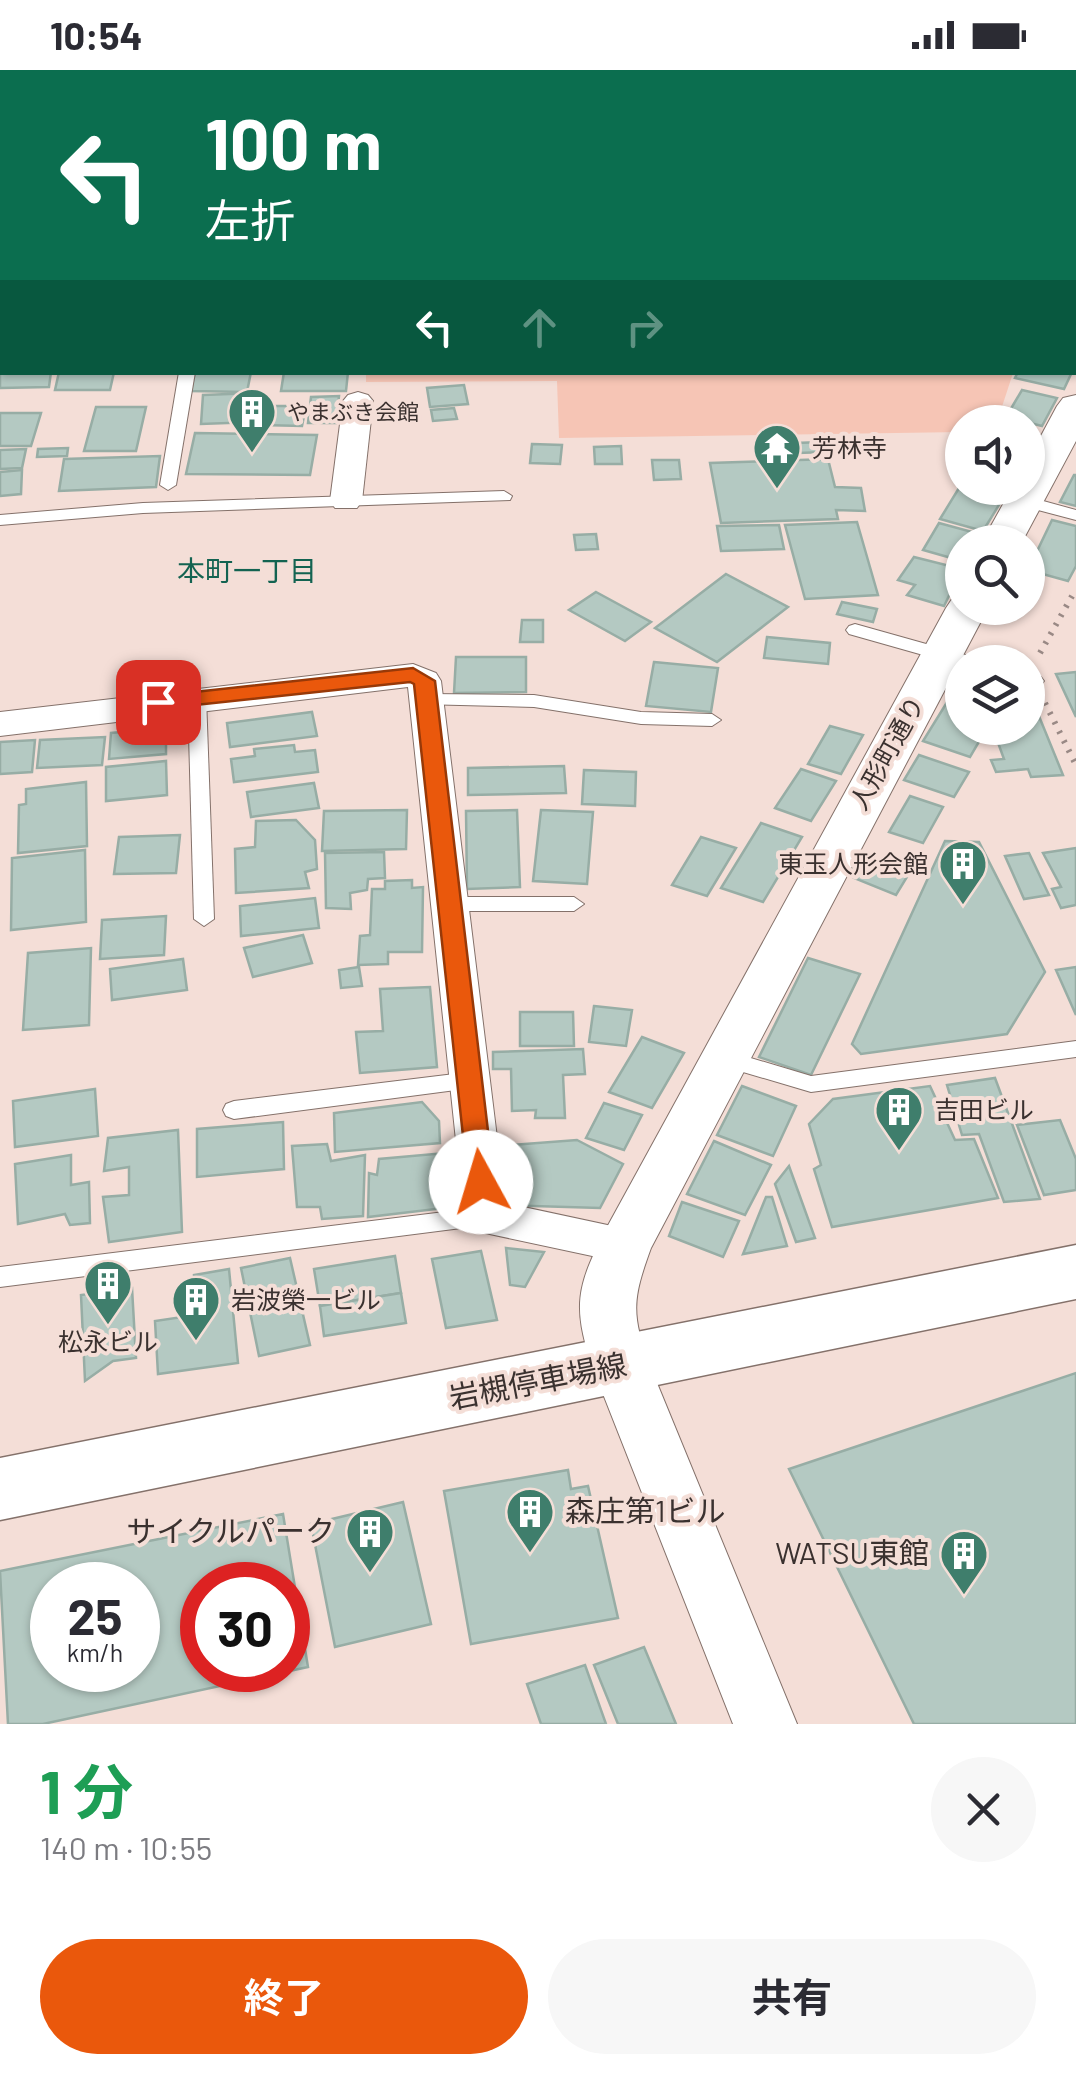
<!DOCTYPE html>
<html lang="ja">
<meta charset="utf-8">
<style>
:root{--surface:#fff;--page:#f7f7f7;--text:#2b2b33;--muted:#7c7c81;--accent:#ea580c}
body{margin:0;font-family:Barlow,"Noto Sans JP",sans-serif;background:var(--page);color:var(--text);height:100vh;display:flex;flex-direction:column;font-size:38px;white-space:nowrap}
*{box-sizing:border-box;margin:0}
p{font-size:32px;color:var(--muted)}
.icon{flex:none;width:55px;height:55px;fill:none;stroke:currentColor;stroke-width:2;stroke-linecap:round;stroke-linejoin:round}
.map{position:relative;height:1654px;overflow:hidden}
.side{display:flex;flex-direction:column;background:var(--surface);flex:1}
.side>*{flex:none}
.hud{position:absolute;left:0px;top:0px;width:1078px;height:305px;box-shadow:0 2px 8px #0004;background:#0b6e4f;color:#fff;overflow:hidden}
.tools{position:absolute;left:945px;top:335px;display:grid;gap:20px}
.tools a{display:grid;place-items:center;width:100px;height:100px;border-radius:50%;background:var(--surface);box-shadow:0 2px 8px #0004;font-size:50px}
.speed{position:absolute;left:30px;top:1492px;display:flex;gap:20px;font-size:50px;font-weight:700;text-align:center}
.speed>*{display:grid;place-content:center;width:130px;height:130px;border-radius:50%;background:var(--surface);box-shadow:0 2px 8px #0004;line-height:1}
.speed small{font-size:25px;font-weight:400}
.speed .limit{border:15px solid #d22;background:#fff;color:#111}
.pin{position:absolute;display:grid;place-items:center;width:85px;height:85px;color:#fff;margin:-42px;border-radius:20px;box-shadow:0 5px 15px #0006}
.me{position:absolute;width:110px;margin:-55px;rotate:354deg;stroke-linejoin:round;filter:drop-shadow(0 0 8px #0008)}
.turn{display:flex;align-items:center;gap:35px;height:210px;padding:0 40px;font-size:45px}
.turn .icon{width:130px;height:130px;stroke-width:2.5}
.turn b{display:block;font-size:70px;line-height:85px}
.lanes{display:flex;align-items:center;height:95px;padding:0 40px;background:#0003;justify-content:center;gap:50px;direction:ltr}
.lanes .off{opacity:.35}
.round{display:grid;place-items:center;flex:none;width:105px;height:105px;border-radius:52px;background:var(--page)}
.headline{display:flex;align-items:center;justify-content:space-between;height:170px;padding:0 40px}
h1{font-size:60px;font-weight:700;line-height:75px;color:#1e9e55}
.primary-button{display:flex;gap:20px;margin-top:auto;padding:20px 40px}
.primary-button a{flex:1;height:115px;border-radius:60px;background:var(--accent);color:#fff;font-size:40px;font-weight:700;line-height:115px;text-align:center}
.primary-button a+a{background:var(--page);color:var(--text)}
.status{display:flex;justify-content:space-between;align-items:center;height:70px;padding:0 50px;background:var(--surface);direction:ltr}
.status svg{height:28px;fill:currentColor}
.map>svg:first-child{display:block}
.green{fill:#f6c5b5}
.building{fill:#b4c9c2;stroke:#97ada5;stroke-width:2.5;fill-rule:evenodd}
.lines{fill:none;stroke-linecap:round;stroke-linejoin:round}
.service-casing{stroke:#84716a;stroke-width:2}
.minor-casing{stroke:#84716a;stroke-width:2}
.tertiary-casing{stroke:#84716a;stroke-width:2}
.secondary-casing{stroke:#84716a;stroke-width:3}
.path{stroke:#998985;stroke-width:6;stroke-dasharray:2.5 8;stroke-linecap:butt}
.service{fill:#fff;fill-rule:evenodd}
.minor{fill:#fff;fill-rule:evenodd}
.tertiary{fill:#fff;fill-rule:evenodd}
.secondary{fill:#fff;fill-rule:evenodd}
.route{fill:#ea580c;stroke:#983908;stroke-width:2.5}
.labels{text-anchor:middle;stroke-width:8;stroke-linejoin:round;paint-order:stroke}
.far-poi-label{font-size:22px;fill:#3a312f;stroke:#f4ded7;text-anchor:start}
.poi-label{font-size:25px;fill:#3a312f;stroke:#f4ded7;text-anchor:start}
.street-label{font-size:25px;fill:#3a312f;stroke:#f4ded7}
.neighbourhood-label{font-size:28px;fill:#136351;stroke:#f4ded7}
.near-street-label{font-size:30px;fill:#3a312f;stroke:#f4ded7}
.near-poi-label{font-size:30px;fill:#3a312f;stroke:#f4ded7;text-anchor:end}
</style>
<div class="status"><b>10:54</b><svg viewBox="0 0 49 12"><path d="M0 12V9h3v3zM5 12V6h3v6zM10 12V3h3v9zM15 12V0h3v12zM26 1h20v11H26zM47 4h2v5h-2z"/></svg></div>
<div class="map">
<svg width="1076" height="1654" viewBox="0 0 1076 1654">
<rect width="100%" height="100%" fill="#f4ded7"/>
<path class="green" d="M366 303V302L1013 303 997 352H962V362L559 368 557 311 366 312Z"/>
<g class="building">
<path d="M283 0H391L282 2Z"/>
<path d="M476 0H617L475 2Z"/>
<path d="M0 295 2 302H51L49 317 0 318Z"/>
<path d="M59 302H114L110 320H55Z"/>
<path d="M195 302H251L247 322 191 321Z"/>
<path d="M284 302H348L346 321H281Z"/>
<path d="M1018 302H1072L1064 319 1015 308Z"/>
<path d="M464 315 468 334 430 337 427 318Z"/>
<path d="M1022 320 1057 328 1042 356 1006 347Z"/>
<path d="M257 323 256 352 201 354 203 325Z"/>
<path d="M339 326 336 353H308L311 327Z"/>
<path d="M266 336H306L302 356 262 355Z"/>
<path d="M96 337H146L136 381H84Z"/>
<path d="M454 338 457 349 433 351 431 340Z"/>
<path d="M0 343H41L31 376H0Z"/>
<path d="M195 363 317 365 310 405 186 404Z"/>
<path d="M822 372 825 382 798 383 796 373Z"/>
<path d="M532 374 562 375 560 394 530 393Z"/>
<path d="M621 376 622 394H595L594 377Z"/>
<path d="M68 378 67 386 37 387 38 379Z"/>
<path d="M26 379 22 398 0 399V380Z"/>
<path d="M160 386 156 417 59 421 64 389Z"/>
<path d="M828 389 835 417 861 418 865 441 836 440 838 449 721 453 710 393Z"/>
<path d="M652 390H679L681 409 654 410Z"/>
<path d="M22 400 21 424 0 426V402Z"/>
<path d="M1074 405H1076V436L1060 432Z"/>
<path d="M959 418 1002 430 983 461 940 449Z"/>
<path d="M1052 450 1076 456V496L1068 511 1028 500Z"/>
<path d="M857 452 878 525 805 529 785 455Z"/>
<path d="M939 453 976 463 972 472H962V491L923 480Z"/>
<path d="M779 455 784 479 721 481 717 456Z"/>
<path d="M596 464 598 479 576 480 574 465Z"/>
<path d="M914 487 962 499 944 536 907 525 915 515 898 510Z"/>
<path d="M726 504 788 537 717 592 655 558Z"/>
<path d="M596 522 651 552 625 571 569 540Z"/>
<path d="M842 532 877 539 873 552 837 544Z"/>
<path d="M522 550H543V572H520Z"/>
<path d="M767 567 830 573 828 594 764 588Z"/>
<path d="M456 587H526V622L454 623Z"/>
<path d="M654 592 718 598 711 642 646 636Z"/>
<path d="M1076 602V647L1056 604Z"/>
<path d="M962 608V658H987L970 687 923 671Z"/>
<path d="M1032 629 1063 705 1031 707 1028 699 996 702 991 690 1004 689 997 670 1015 669 1010 658H1028V630Z"/>
<path d="M312 642 317 666 230 677 227 653Z"/>
<path d="M830 656 863 665 841 704 808 694Z"/>
<path d="M166 658V684L109 689 111 663Z"/>
<path d="M105 667 102 695 37 698 40 670Z"/>
<path d="M35 670 32 702 0 704V672Z"/>
<path d="M294 675 295 682 315 680 318 702 234 712 231 689 255 686 254 679Z"/>
<path d="M919 685 969 702 954 727 904 710Z"/>
<path d="M166 691 167 725 106 731V697Z"/>
<path d="M564 696 566 723 468 725V698Z"/>
<path d="M801 699 836 711 811 751 775 738Z"/>
<path d="M584 700 636 702 635 736 582 734Z"/>
<path d="M86 712 87 776 18 783 19 735 26 734V719Z"/>
<path d="M314 713 319 738 251 747 247 722Z"/>
<path d="M910 726 943 737 923 773 889 762Z"/>
<path d="M407 740 406 779 322 781 324 741Z"/>
<path d="M517 740 520 817 467 819 466 741Z"/>
<path d="M541 740 593 742 587 814 533 811Z"/>
<path d="M296 750 315 770 317 799 305 802 309 818 236 823 235 779 255 777 256 751Z"/>
<path d="M761 753 802 767 763 832 721 818Z"/>
<path d="M180 765 176 803 114 804 119 767Z"/>
<path d="M701 767 736 778 707 826 672 815Z"/>
<path d="M945 771 979 772 1045 902 1007 964 861 984 852 974Z"/>
<path d="M1076 778V835L1061 838 1052 819 1061 817 1043 783Z"/>
<path d="M85 780 86 852 11 860 12 788Z"/>
<path d="M384 782 385 808 368 809 367 820 350 823 351 839 326 838 325 783Z"/>
<path d="M1029 783 1049 825 1024 829 1005 786Z"/>
<path d="M862 785 910 802 896 825 849 806Z"/>
<path d="M412 810V818L423 817 422 882H388V894L358 895 360 866 370 865 372 819H385V811Z"/>
<path d="M315 828 319 858 241 866 240 836Z"/>
<path d="M166 846 164 885 100 889 102 850Z"/>
<path d="M303 865 312 893 253 907 244 878Z"/>
<path d="M91 878 89 955 23 960 28 883Z"/>
<path d="M808 888 860 904 811 1005 759 987Z"/>
<path d="M183 889 187 920 112 930 110 899Z"/>
<path d="M359 897 362 916 341 918 339 900Z"/>
<path d="M1076 897V945L1056 900Z"/>
<path d="M430 917 437 997 360 1003 356 962 383 961 380 919Z"/>
<path d="M594 936 632 940 626 976 589 972Z"/>
<path d="M520 942H573L574 976H520Z"/>
<path d="M642 967 684 983 652 1038 609 1022Z"/>
<path d="M583 979 585 1004 563 1005 565 1048H535L536 1040 512 1041 511 999H493V982Z"/>
<path d="M995 1008 1040 1129 1004 1132 979 1064 962 1065 947 1015Z"/>
<path d="M742 1016 796 1036 773 1086 717 1065Z"/>
<path d="M930 1016 955 1070 974 1069 998 1128 832 1157 814 1099 821 1095 809 1054 833 1029Z"/>
<path d="M95 1019 98 1066 15 1077 13 1031Z"/>
<path d="M422 1032 439 1051 440 1073 335 1082 334 1043Z"/>
<path d="M604 1033 642 1045 624 1080 586 1068Z"/>
<path d="M1060 1050 1076 1089V1120L1044 1125 1017 1055Z"/>
<path d="M283 1052 284 1099 197 1107V1059Z"/>
<path d="M178 1060 182 1162 109 1172 103 1127 129 1125V1097L104 1101 108 1068Z"/>
<path d="M577 1070 623 1094 600 1138 495 1135 499 1076Z"/>
<path d="M714 1071 771 1095 745 1145 687 1124Z"/>
<path d="M327 1074 331 1091 365 1085 363 1146 322 1149 320 1137H297L292 1076Z"/>
<path d="M445 1083 453 1137 368 1147 369 1103 377 1105 379 1089Z"/>
<path d="M71 1085V1115L89 1112 90 1153 70 1155 65 1144 18 1154 15 1094Z"/>
<path d="M789 1096 815 1168 796 1172 775 1114Z"/>
<path d="M766 1127H772L787 1176 743 1184Z"/>
<path d="M682 1132 739 1151 723 1187 669 1166Z"/>
<path d="M506 1178 544 1182 525 1217 510 1215Z"/>
<path d="M481 1181 497 1250 446 1258 432 1189Z"/>
<path d="M395 1186 401 1223 320 1236 314 1199Z"/>
<path d="M290 1188 310 1275 259 1286 241 1198Z"/>
<path d="M229 1199 238 1293 158 1304 155 1251 196 1245 194 1205Z"/>
<path d="M132 1218 136 1288 113 1291 85 1311 81 1225Z"/>
<path d="M401 1223 406 1253 324 1266 320 1236Z"/>
<path d="M1076 1303V1654H914L789 1399Z"/>
<path d="M568 1400 571 1419 588 1416 618 1548 471 1574 444 1421Z"/>
<path d="M403 1432 431 1554 335 1577 311 1454Z"/>
<path d="M283 1444 308 1597 43 1654H8L0 1501ZM52 1515H138V1600H52ZM202 1515H288V1600H202Z"/>
<path d="M644 1577 676 1654H618L594 1595Z"/>
<path d="M585 1595 606 1654H541L527 1614Z"/>
</g>
<g class="lines">
<g class="service-casing">
<g id="service">
<rect x="0" y="25" width="2" height="8"/>
<path d="M179 302H195L176 415 168 420 160 415Z"/>
<path d="M504 421 512 426 510 430 143 443 0 455V445L143 433Z"/>
<path d="M1025 426 1076 440V450L1019 435 1017 431Z"/>
<path d="M855 554 976 588 979 592H962V596L849 564 846 560 849 556Z"/>
<path d="M1028 603 1041 607 1044 611 1041 615H1028Z"/>
<path d="M197 621 206 627 214 849 204 856 194 849 188 627Z"/>
<path d="M426 624 534 625 641 642 712 644 721 650 712 656 641 654 534 637 420 634 417 630Z"/>
<path d="M448 827H574L584 834 574 841H448L438 834Z"/>
<path d="M1076 971V987L811 1022 716 994 713 988 716 982 724 980 811 1006Z"/>
<path d="M471 1002 479 1004 482 1010 479 1016 471 1018 234 1049 226 1046 223 1040 226 1034 234 1031Z"/>
<path d="M485 1137 493 1139 496 1146 493 1153 485 1155 0 1217V1197Z"/>
</g>
</g>
<g class="minor-casing">
<g id="minor">
<rect x="1075" y="225" width="1" height="16"/>
<rect x="0" y="235" width="2" height="16"/>
<path d="M358 322 368 325 373 331 362 431 357 438H335L330 431 343 331 348 325Z"/>
<path d="M413 594 436 603 441 611 505 1133 640 1162 647 1175 640 1188 625 1193 485 1163 470 1158 464 1146 408 617 0 666V642Z"/>
</g>
</g>
<g class="tertiary-casing">
<g id="tertiary">
<path d="M805 0H907L908 2H807Z"/>
<rect x="1075" y="116" width="1" height="21"/>
<path d="M1076 325V371L1022 472H982L1012 418H1028V390L1057 336 1063 328Z"/>
<path d="M962 526V538H988L651 1178C632 1230 631 1244 650 1296L797 1654H733L592 1296C572 1235 577 1216 606 1159L946 538 952 529Z"/>
</g>
</g>
<g class="secondary-casing">
<path id="secondary" d="M1076 1175V1229L0 1450V1388Z"/>
</g>
<g class="path">
<path d="M1040 583 1076 519"/>
<path d="M1045 633 1076 695"/>
</g>
<use href="#service" class="service"/>
<use href="#minor" class="minor"/>
<use href="#tertiary" class="tertiary"/>
<use href="#secondary" class="secondary"/>
</g>
<path class="route" d="M413 598 435 611 494 1112 490 1119 481 1122 472 1119 468 1112 414 614 410 612 158 639 148 632 158 626Z"/>
<defs>
<g id="building-pin" transform="scale(2.5)"><path d="M0 17L-7.5 6A9.5 9.5 0 1 1 7.5 6Z" fill="#3f7e6c" stroke="#f4ded7"/><path d="M-4-6H4V6H1V3H-1V6H-4ZM-2.5-4.3h1.7v1.8h-1.7ZM.8-4.3h1.7v1.8H.8ZM-2.5-1h1.7V.8h-1.7ZM.8-1h1.7V.8H.8Z" fill="#fff"/></g>
<g id="temple-pin" transform="scale(2.5)"><path d="M0 17L-7.5 6A9.5 9.5 0 1 1 7.5 6Z" fill="#3f7e6c" stroke="#f4ded7"/><path d="M0-6L5-2H3V0L6.5 2.5H4V6H1.5V3h-3V6H-4V2.5H-6.5L-3 0V-2H-5Z" fill="#fff"/></g>
</defs>
<g fill-rule="evenodd">
<use href="#building-pin" x="252" y="342"/>
<use href="#temple-pin" x="777" y="378"/>
<use href="#building-pin" x="963" y="794"/>
<use href="#building-pin" x="899" y="1040"/>
<use href="#building-pin" x="108" y="1214"/>
<use href="#building-pin" x="196" y="1230"/>
<use href="#building-pin" x="530" y="1442"/>
<use href="#building-pin" x="370" y="1462"/>
<use href="#building-pin" x="964" y="1484"/>
</g>
<g class="labels">
<g class="far-poi-label">
<text x="287" y="350">やまぶき会館</text>
</g>
<g class="poi-label">
<text x="812" y="387">芳林寺</text>
<text x="928" y="803" text-anchor="end">東玉人形会館</text>
<text x="934" y="1049">吉田ビル</text>
<text x="231" y="1239">岩波榮一ビル</text>
<text x="108" y="1281" text-anchor="middle">松永ビル</text>
</g>
<g class="street-label">
<text transform="translate(887 683) rotate(-61)" y="9">人形町通り</text>
</g>
<g class="neighbourhood-label">
<text x="247" y="511">本町一丁目</text>
</g>
<g class="near-street-label">
<text transform="translate(538 1312) rotate(-11)" y="10">岩槻停車場線</text>
</g>
<g class="near-poi-label">
<text x="565" y="1452" text-anchor="start">森庄第1ビル</text>
<text x="335" y="1472">サイクルパーク</text>
<text x="929" y="1494">WATSU東館</text>
</g>
</g>
</svg>
<div class="tools">
<a><svg class="icon" aria-label="sound" viewBox="0 0 24 24"><path d="M4 9h4l5-4v14l-5-4H4zM17 9q2 3 0 6"/></svg></a>
<a><svg class="icon" aria-label="search" viewBox="0 0 24 24"><circle cx="10" cy="10" r="6"/><path d="M15 15l6 6"/></svg></a>
<a><svg class="icon" aria-label="layers" viewBox="0 0 24 24"><path d="M12 4l9 5-9 5-9-5zM3 14l9 5 9-5"/></svg></a>
</div>
<div class="speed"><div>25<small>km/h</small></div><div class="limit">30</div></div>
<div class="pin" style="left:158px;top:632px;background:#d93025"><svg class="icon" aria-label="arrive" viewBox="0 0 24 24"><path d="M6 21V4h12l-3 4 3 4H6"/></svg></div>
<svg class="me" style="left:481px;top:1112px" viewBox="-20 -20 40 40"><circle r="19" fill="#fff"/><path d="M0-13L10 11 0 6-10 11z" fill="#ea580c"/></svg>
<div class="hud">
<div class="turn"><svg class="icon" aria-label="left" viewBox="0 0 24 24"><path d="M17 20v-9H6M10 6l-5 5 5 5"/></svg><div><b>100 m</b>左折</div></div>
<div class="lanes"><svg class="icon" aria-label="left" viewBox="0 0 24 24"><path d="M17 20v-9H6M10 6l-5 5 5 5"/></svg><svg class="icon off" aria-label="ahead" viewBox="0 0 24 24"><path d="M12 20V5M6 11l6-6 6 6"/></svg><svg class="icon off" aria-label="right" viewBox="0 0 24 24"><path d="M7 20v-9h11M14 6l5 5-5 5"/></svg></div>
</div>
</div>
<section class="side">
<div class="headline"><div><h1>1 分</h1><p>140 m · 10:55</p></div><a class="round"><svg class="icon" aria-label="close" viewBox="0 0 24 24"><path d="M6 6l12 12M18 6L6 18"/></svg></a></div>
<div class="primary-button"><a>終了</a><a>共有</a></div>
</section>
